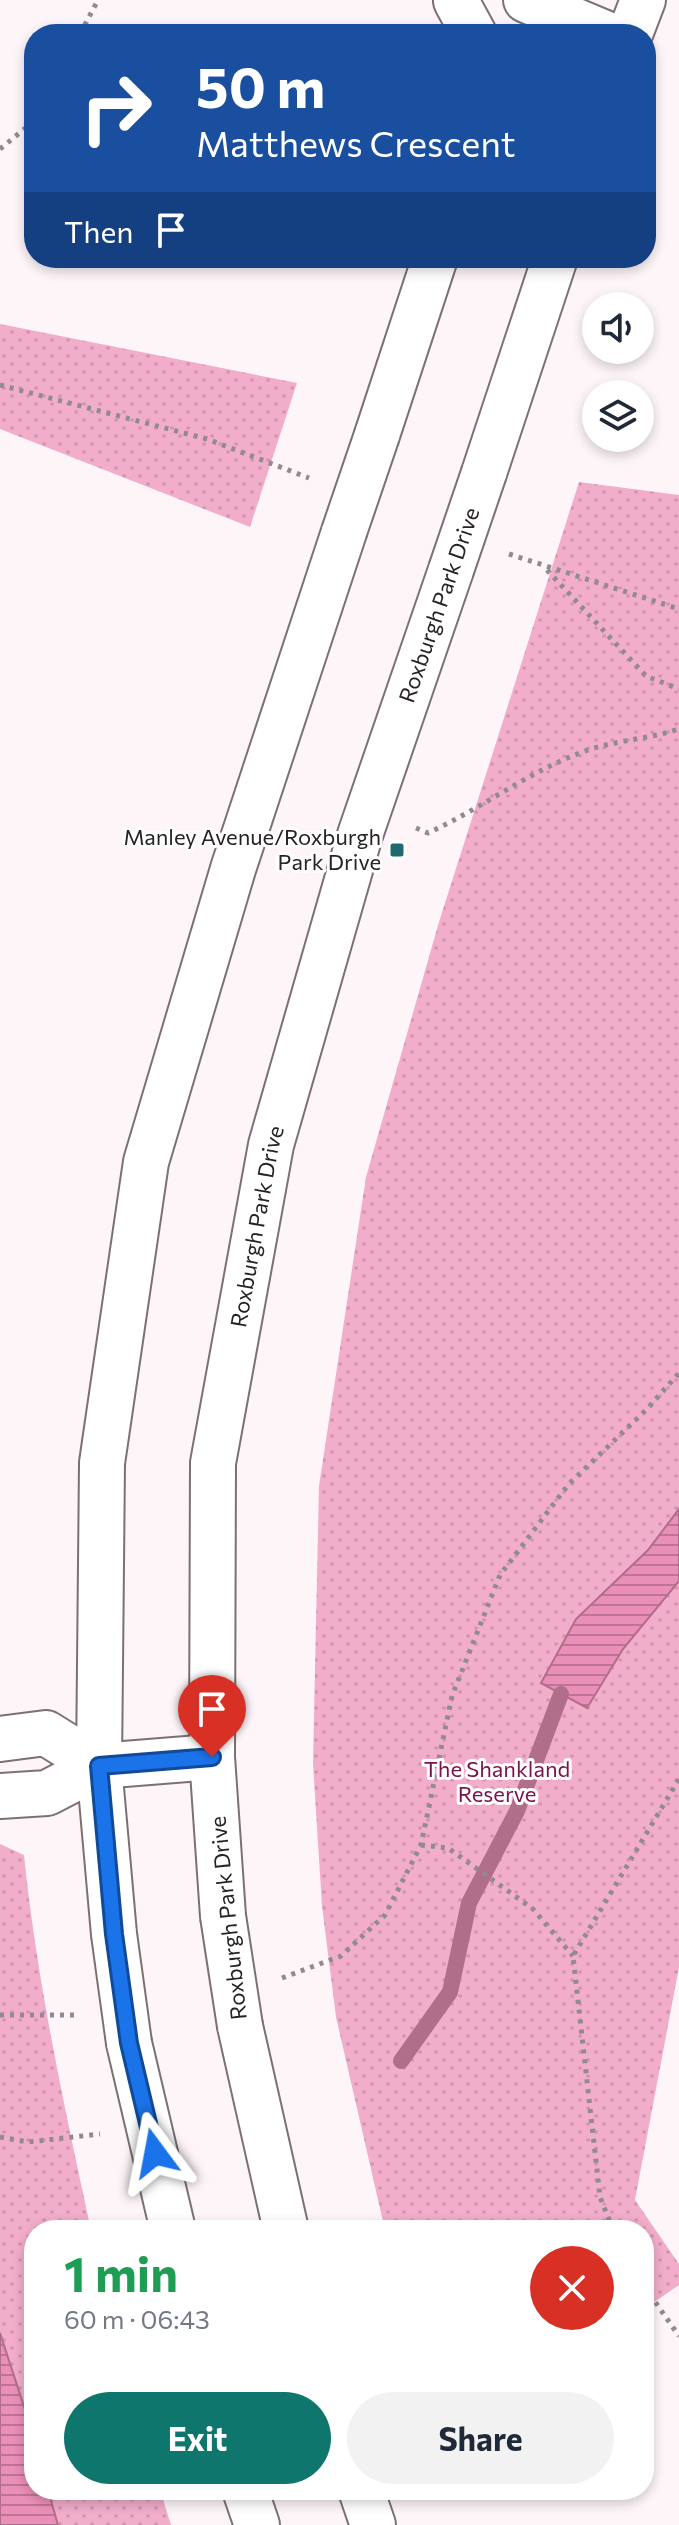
<!DOCTYPE html>
<meta charset="utf-8">
<style>
:root{--surface:#fff;--page:#f2f2f3;--text:#1f2937;--muted:#747a83;--accent:#0f766e}
body{margin:0;font-family:Commissioner,sans-serif;background:var(--page);color:var(--text);height:100vh;display:flex;flex-direction:column;font-size:30px;white-space:nowrap}
*{box-sizing:border-box;margin:0}
p{font-size:26px;color:var(--muted)}
.icon{flex:none;width:44px;height:44px;fill:none;stroke:currentColor;stroke-width:2;stroke-linecap:round;stroke-linejoin:round}
.map{position:relative;flex:1;overflow:hidden}
.drawer{position:absolute;left:24px;top:2220px;width:630px;height:280px;display:flex;flex-direction:column;background:var(--surface);border-radius:32px;box-shadow:0 4px 12px #0003}
.drawer>*{flex:none}
.top-card{position:absolute;left:24px;top:24px;width:632px;height:244px;border-radius:32px;box-shadow:0 4px 12px #0003;background:#1a4fa0;color:#fff;overflow:hidden}
.controls{position:absolute;left:582px;top:292px;display:grid;gap:16px}
.controls a{display:grid;place-items:center;width:72px;height:72px;border-radius:50%;background:var(--surface);box-shadow:0 4px 12px #0003;font-size:40px}
.pin{position:absolute;display:grid;place-items:center;width:68px;height:68px;color:#fff;margin:-82px -34px;border-radius:50% 50% 50% 0;rotate:-45deg;box-shadow:0 0 8px #0007}
.pin .icon{rotate:45deg}
.me{position:absolute;width:88px;margin:-44px;rotate:347deg;stroke-linejoin:round;filter:drop-shadow(0 0 6px #0008)}
.turn{display:flex;align-items:center;gap:28px;height:168px;padding:0 40px;font-size:36px}
.turn .icon{width:104px;height:104px;stroke-width:2.5}
.turn b{display:block;font-size:56px;line-height:68px}
.then{display:flex;align-items:center;height:76px;padding:0 40px;background:#0003;gap:16px;font-size:30px}
.round{display:grid;place-items:center;flex:none;width:84px;height:84px;border-radius:42px;background:var(--page)}
.overview{display:flex;align-items:center;justify-content:space-between;height:136px;padding:0 40px}
h1{font-size:48px;font-weight:700;line-height:60px;color:#1e9e55}
.action{display:flex;gap:16px;margin-top:auto;padding:16px 40px}
.action a{flex:1;height:92px;border-radius:48px;background:var(--accent);color:#fff;font-size:32px;font-weight:700;line-height:92px;text-align:center}
.action a+a{background:var(--page);color:var(--text)}
.map>svg:first-child{display:block}
.park{fill:url(#park-dots)}
.water{fill:url(#water-rules);stroke:#b06e8b;stroke-width:2}
.lines{fill:none;stroke-linecap:round;stroke-linejoin:round}
.stream{stroke:#b06e8b;stroke-width:16}
.minor-casing{stroke:#7d7075;stroke-width:48}
.path{stroke:#928b8d;stroke-width:5;stroke-dasharray:4 6;stroke-linecap:butt}
.minor{stroke:#fff;stroke-width:44}
.minor-bridge-casing{stroke:#7d7075;stroke-width:48;stroke-linecap:butt}
.minor-bridge{stroke:#fff;stroke-width:44}
.route-casing{stroke:#114b97;stroke-width:20}
.route{stroke:#1a73e8;stroke-width:14}
.poi-dot{fill:#1e6a70;stroke:#fff;stroke-width:3}
.labels{text-anchor:middle;stroke-width:6;stroke-linejoin:round;paint-order:stroke}
.street-label{font-size:22px;fill:#272224;stroke:#fff}
.poi-label{font-size:22px;fill:#272224;stroke:#fff;text-anchor:end}
.park-label{font-size:22px;fill:#7c114e;stroke:#fff}
</style>
<div class="map">
<svg width="679" height="2525" viewBox="0 0 679 2525">
<defs>
<pattern id="park-dots" width="8" height="8" patternUnits="userSpaceOnUse" patternTransform="scale(2)"><rect width="8" height="8" fill="#f1adca"/><path d="M2 2h.1M6 6h.1" fill="none" stroke="#cf95ad" stroke-width="1.8" stroke-linecap="round"/></pattern>
<pattern id="water-rules" width="6" height="5" patternUnits="userSpaceOnUse" patternTransform="scale(2)"><rect width="6" height="5" fill="#ea8fb7"/><path d="M0 2.5h6" fill="none" stroke="#be7495"/></pattern>
</defs>
<rect width="100%" height="100%" fill="#fef5f8"/>
<g class="park">
<path d="M0 324 297 383 250 527 0 429Z"/>
<path d="M579 482 679 495V1967L635 2200 679 2264V2285L644 2309V2230H385L336 2017 322 1906 313 1763 319 1486 366 1177 439 922Z"/>
<path d="M0 1844 24 1855C37 1982 64 2105 91 2230H34V2490H160L171 2525H0Z"/>
</g>
<g class="water">
<path d="M679 1509V1581L623 1649 587 1708 541 1683 576 1619 648 1550Z"/>
<path d="M0 2333 34 2437V2490H48L58 2525H0Z"/>
</g>
<g class="lines">
<path class="stream" d="M401 2061 450 1992 469 1903 517 1811 561 1694"/>
<g class="minor-casing">
<g id="minor">
<path d="M526 0 607 34"/>
<path d="M456 1 474 34"/>
<path d="M630 34 643 0"/>
<path d="M377 435 435 258"/>
<path d="M484 473 555 258"/>
<path d="M0 1739 46 1733 99 1766"/>
<path d="M0 1796 47 1793 99 1766 212 1757"/>
<path id="s1" d="M223 1916 212 1757 213 1463 271 1145 360 835 451 570"/>
<path d="M114 1934 99 1766 102 1463 146 1162 233 869 344 532"/>
<path d="M240 2026 286 2230"/>
<path d="M129 2043 173 2230"/>
<path d="M245 2490 257 2525"/>
<path d="M361 2490 373 2525"/>
</g>
</g>
<g class="path">
<path d="M80 34 98 0"/>
<path d="M0 149 28 126 34 115"/>
<path d="M0 385 207 439 309 478"/>
<path d="M509 554 679 609"/>
<path d="M547 570 646 676 679 689"/>
<path d="M416 828 428 833C483 808 530 770 588 750 618 740 649 739 679 729"/>
<path d="M421 1845 448 1848 533 1909 573 1956"/>
<path d="M282 1978 341 1956 385 1915 421 1845 452 1696 500 1575 568 1485 647 1409 679 1373"/>
<path d="M0 2015H75"/>
<path d="M0 2137 28 2142 100 2134"/>
<path d="M613 2230 600 2197 573 1956 679 1779"/>
<path d="M644 2286 679 2336"/>
</g>
<use href="#minor" class="minor"/>
<g class="minor-bridge-casing">
<g id="minor-bridge">
<path d="M344 532 377 435"/>
<path d="M451 570 484 473"/>
<path d="M223 1916 240 2026"/>
<path d="M114 1934 129 2043"/>
</g>
</g>
<use href="#minor-bridge" class="minor-bridge"/>
</g>
<g class="lines">
<g class="route-casing">
<path id="route" d="M155 2153 129 2043 114 1934 99 1766 212 1757"/>
</g>
<use href="#route" class="route"/>
</g>
<rect class="poi-dot" x="389" y="842" width="16" height="16" rx="4"/>
<g class="labels">
<g class="street-label">
<text transform="translate(439 605) rotate(-71)" y="8">Roxburgh Park Drive</text>
<text dy="8" stroke="none"><textPath href="#s1" startOffset="694">Roxburgh Park Drive</textPath></text>
<text transform="translate(228 1918) rotate(-96)" y="8">Roxburgh Park Drive</text>
</g>
<g class="poi-label">
<text x="381" y="845">Manley Avenue/Roxburgh<tspan x="381" dy="25">Park Drive</tspan></text>
</g>
<g class="park-label">
<text x="497" y="1777">The Shankland<tspan x="497" dy="25">Reserve</tspan></text>
</g>
</g>
</svg>
<div class="controls">
<a><svg class="icon" aria-label="sound" viewBox="0 0 24 24"><path d="M4 9h4l5-4v14l-5-4H4zM17 9q2 3 0 6"/></svg></a>
<a><svg class="icon" aria-label="layers" viewBox="0 0 24 24"><path d="M12 4l9 5-9 5-9-5zM3 14l9 5 9-5"/></svg></a>
</div>
<div class="pin" style="left:212px;top:1757px;background:#d93025"><svg class="icon" aria-label="arrive" viewBox="0 0 24 24"><path d="M6 21V4h12l-3 4 3 4H6"/></svg></div>
<svg class="me" style="left:155px;top:2153px" viewBox="-20 -20 40 40"><path d="M0-17L14 15 0 8-14 15z" fill="#1a73e8" stroke="#fff" stroke-width="4"/></svg>
<div class="top-card">
<div class="turn"><svg class="icon" aria-label="right" viewBox="0 0 24 24"><path d="M7 20v-9h11M14 6l5 5-5 5"/></svg><div><b>50 m</b>Matthews Crescent</div></div>
<div class="then">Then<svg class="icon" aria-label="arrive" viewBox="0 0 24 24"><path d="M6 21V4h12l-3 4 3 4H6"/></svg></div>
</div>
<section class="drawer">
<div class="overview"><div><h1>1 min</h1><p>60 m · 06:43</p></div><a class="round" style="background:#d93025;color:#fff"><svg class="icon" aria-label="close" viewBox="0 0 24 24"><path d="M6 6l12 12M18 6L6 18"/></svg></a></div>
<div class="action"><a>Exit</a><a>Share</a></div>
</section>
</div>
